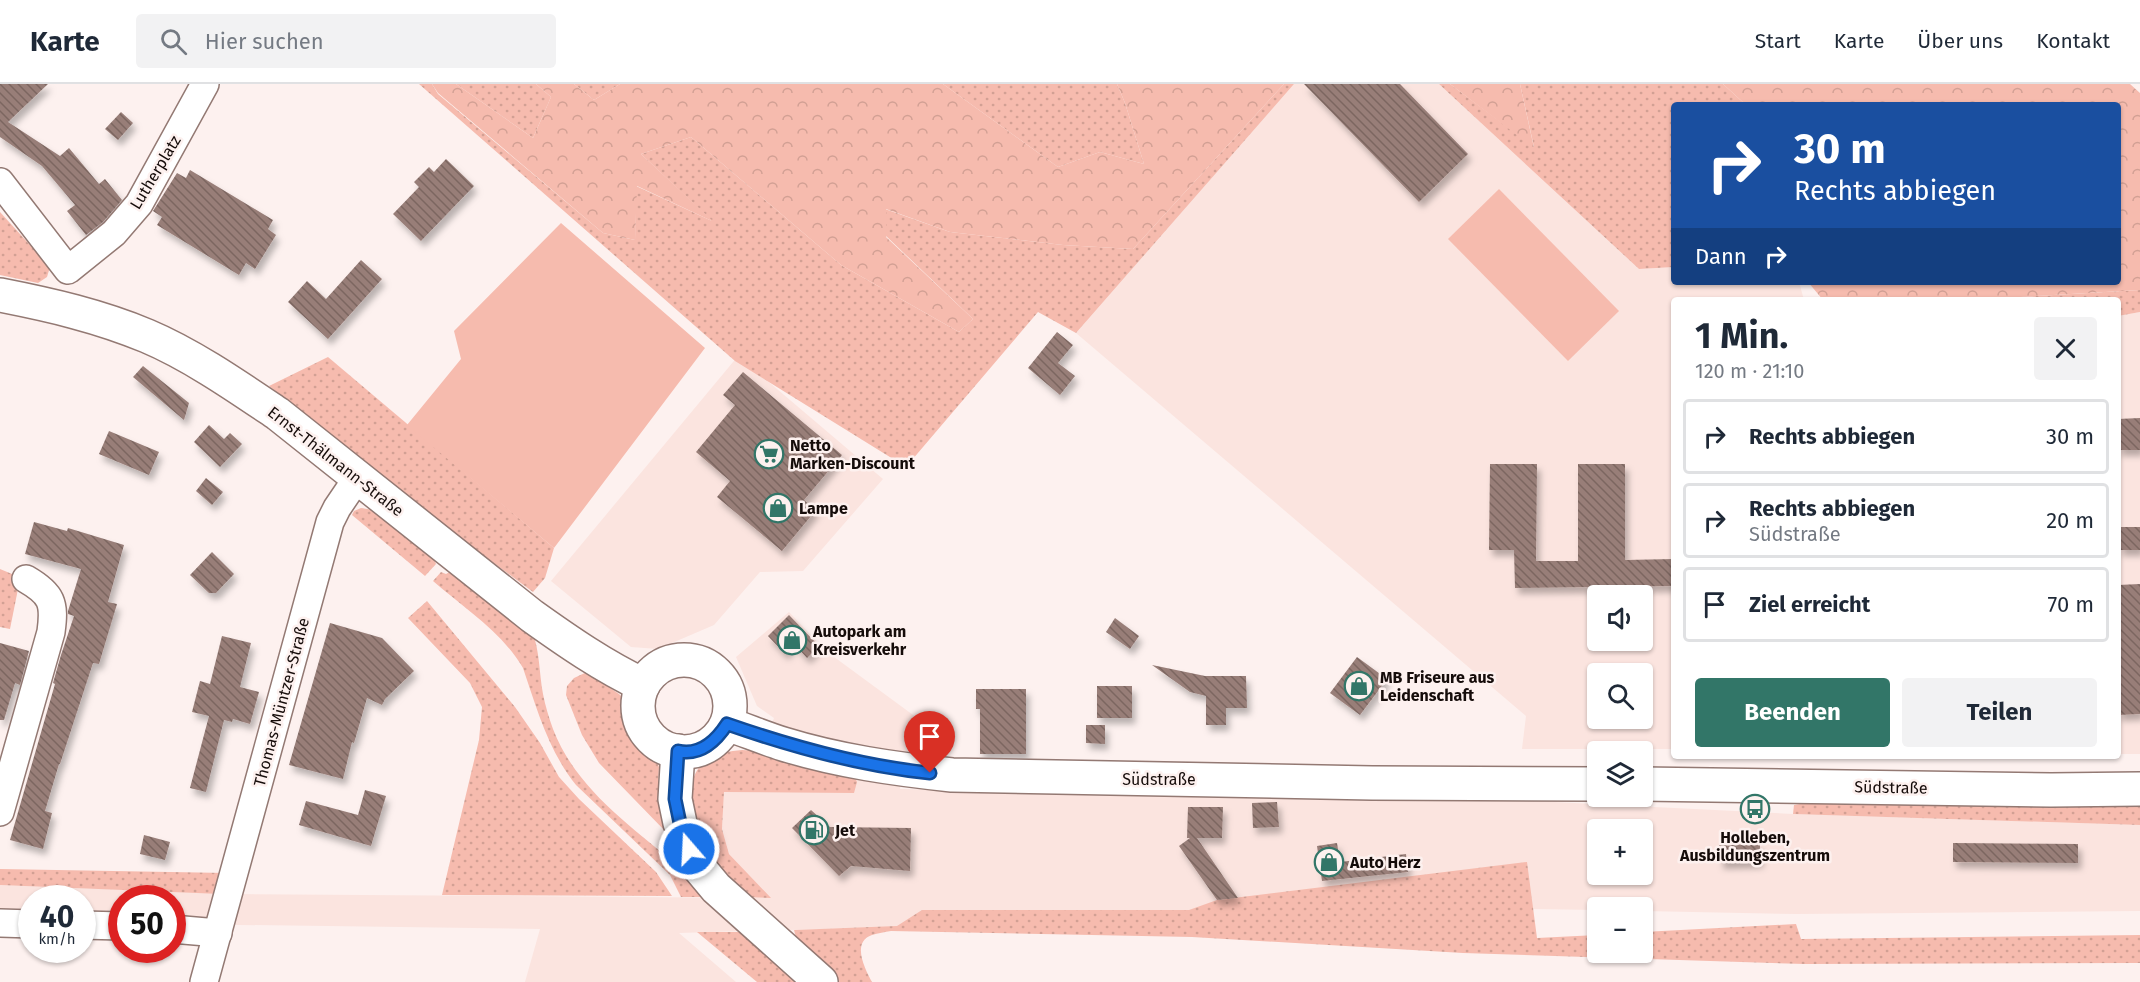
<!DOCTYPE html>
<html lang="de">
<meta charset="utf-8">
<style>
:root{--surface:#fff;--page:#f2f2f3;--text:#1f2937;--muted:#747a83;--line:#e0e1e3;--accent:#327668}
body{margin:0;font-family:"Fira Sans",sans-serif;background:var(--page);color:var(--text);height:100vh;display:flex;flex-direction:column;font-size:22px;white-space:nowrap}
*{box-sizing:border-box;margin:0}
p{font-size:20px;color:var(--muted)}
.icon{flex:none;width:33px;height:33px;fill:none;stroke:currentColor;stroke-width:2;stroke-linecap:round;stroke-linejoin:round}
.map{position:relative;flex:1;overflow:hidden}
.drawer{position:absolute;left:1671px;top:213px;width:450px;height:462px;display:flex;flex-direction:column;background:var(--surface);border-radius:6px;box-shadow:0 2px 4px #0004}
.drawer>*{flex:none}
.banner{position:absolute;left:1671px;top:18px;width:450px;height:183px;border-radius:6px;box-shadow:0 2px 4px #0004;background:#1a4fa0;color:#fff;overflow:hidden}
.controls{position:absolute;left:1587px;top:501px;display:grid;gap:12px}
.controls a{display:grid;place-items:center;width:66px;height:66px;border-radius:6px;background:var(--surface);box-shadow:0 2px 4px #0004;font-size:30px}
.speed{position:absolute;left:18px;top:801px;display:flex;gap:12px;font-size:30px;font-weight:700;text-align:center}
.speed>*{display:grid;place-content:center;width:78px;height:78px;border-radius:50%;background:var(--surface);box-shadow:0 2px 4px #0004;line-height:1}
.speed small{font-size:15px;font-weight:400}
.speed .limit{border:9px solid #d22;background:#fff;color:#111}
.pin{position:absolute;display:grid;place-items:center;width:51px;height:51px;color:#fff;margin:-62px -26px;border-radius:50% 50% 50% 0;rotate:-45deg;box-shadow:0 0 6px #0007}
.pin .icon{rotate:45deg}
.me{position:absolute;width:66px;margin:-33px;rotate:341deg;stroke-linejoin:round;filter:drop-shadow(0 0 4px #0008)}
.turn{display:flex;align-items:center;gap:21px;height:126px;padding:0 24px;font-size:27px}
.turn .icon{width:78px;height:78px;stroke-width:2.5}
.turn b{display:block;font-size:42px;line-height:51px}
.then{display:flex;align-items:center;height:57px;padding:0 24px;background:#0003;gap:12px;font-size:22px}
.round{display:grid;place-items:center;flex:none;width:63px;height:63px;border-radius:6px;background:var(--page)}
.headline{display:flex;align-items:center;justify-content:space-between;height:102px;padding:0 24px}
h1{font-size:36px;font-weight:700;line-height:45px}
.primary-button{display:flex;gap:12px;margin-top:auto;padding:12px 24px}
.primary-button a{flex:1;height:69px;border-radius:6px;background:var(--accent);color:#fff;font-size:24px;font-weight:700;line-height:69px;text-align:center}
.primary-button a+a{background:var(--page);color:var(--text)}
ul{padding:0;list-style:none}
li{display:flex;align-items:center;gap:18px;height:75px;margin:0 12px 9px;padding:0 12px;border:3px solid var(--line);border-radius:6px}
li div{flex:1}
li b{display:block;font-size:22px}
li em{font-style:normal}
header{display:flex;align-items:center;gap:36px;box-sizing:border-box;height:84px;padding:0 30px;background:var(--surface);border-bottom:2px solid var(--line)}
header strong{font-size:28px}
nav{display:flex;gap:33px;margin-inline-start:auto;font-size:21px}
.search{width:420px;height:54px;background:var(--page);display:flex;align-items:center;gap:15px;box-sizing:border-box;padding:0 21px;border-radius:6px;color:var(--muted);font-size:22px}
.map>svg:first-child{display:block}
.built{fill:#fbe4df;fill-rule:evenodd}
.grass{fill:url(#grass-dots)}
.forest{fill:url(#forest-crowns)}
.park{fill:#f6bbae}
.building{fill:url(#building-back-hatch);filter:url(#shadow)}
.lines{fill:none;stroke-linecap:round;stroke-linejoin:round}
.minor-casing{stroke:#937973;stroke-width:30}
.major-casing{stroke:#937973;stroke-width:36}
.minor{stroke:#fff;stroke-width:27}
.major{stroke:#fff;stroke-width:33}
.route-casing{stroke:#114b97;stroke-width:15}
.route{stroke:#1a73e8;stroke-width:10}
.labels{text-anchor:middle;stroke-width:5;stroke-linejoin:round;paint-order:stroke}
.street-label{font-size:16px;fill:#150c0a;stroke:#fdf1ef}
.poi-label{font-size:16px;font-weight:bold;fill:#150c0a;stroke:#fdf1ef;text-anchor:start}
</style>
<header>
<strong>Karte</strong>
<div class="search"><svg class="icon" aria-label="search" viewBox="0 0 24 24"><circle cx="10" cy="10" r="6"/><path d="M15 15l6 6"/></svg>Hier suchen</div>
<nav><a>Start</a><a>Karte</a><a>Über uns</a><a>Kontakt</a></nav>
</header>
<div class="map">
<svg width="2140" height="898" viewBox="0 0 2140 898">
<defs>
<pattern id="grass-dots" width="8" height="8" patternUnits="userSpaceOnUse" patternTransform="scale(1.5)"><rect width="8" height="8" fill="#f6bbae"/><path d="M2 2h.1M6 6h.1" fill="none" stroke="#d2a094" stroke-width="1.8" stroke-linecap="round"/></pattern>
<pattern id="forest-crowns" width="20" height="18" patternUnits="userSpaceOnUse" patternTransform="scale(1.5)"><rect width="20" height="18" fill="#f6bbae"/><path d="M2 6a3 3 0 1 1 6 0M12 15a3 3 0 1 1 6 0" fill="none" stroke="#d2a094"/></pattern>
<pattern id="building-back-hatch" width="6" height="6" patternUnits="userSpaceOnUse" patternTransform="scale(1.5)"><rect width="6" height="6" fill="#987e78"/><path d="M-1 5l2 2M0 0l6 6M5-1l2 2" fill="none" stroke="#7b6661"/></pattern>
<filter id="shadow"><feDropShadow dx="3.5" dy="6" stdDeviation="3" flood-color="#0004"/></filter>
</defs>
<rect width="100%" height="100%" fill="#fdf1ef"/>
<g class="built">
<path d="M1294 0H1439L1639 185 1674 183V198H1799L1804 216H1674V665H1522L1526 632 1076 249ZM1598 512H1642V556H1598ZM1598 590H1642V634H1598Z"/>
<path d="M2140 228V670H2118V232Z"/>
<path d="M738 272 883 395 803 487 760 488 714 541 658 565 631 563 551 497Z"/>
<path d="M789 528 826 567 924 639 904 676 900 705 1515 716 1793 730 2140 741V827L1796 830 1643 827 1642 824H1598L1597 826 1533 825 679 849 736 898H525L540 845 173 840 172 814H122L121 838 83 837 82 814H32L31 835 0 834V801L236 810 770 814 729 770 722 745 724 708 754 687 774 634 757 622 736 573ZM1598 746H1642V790H1598Z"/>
</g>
<g class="grass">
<path d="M419 0H432L438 10 603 149 635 156 636 102 712 137 641 70 691 53 841 181 959 248 973 235 886 152 885 125 950 148 1063 161 1133 165 1284 0H1294L1076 249 1038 228 906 383 735 277Z"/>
<path d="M456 0H536L551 13 533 54Z"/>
<path d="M574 0H620L594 16Z"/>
<path d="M943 0H1117L1125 19 1144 80 1100 68 1058 83Z"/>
<path d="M1439 0H1450L1534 63 1520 0H1723L1746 21H1674V183L1639 185Z"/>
<path d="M0 128 50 183 47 193 38 199 0 191Z"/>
<path d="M2140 206V228L2118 232V216H1968Z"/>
<path d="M328 273 554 464 545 494 533 508 464 457 269 302Z"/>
<path d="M361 424 380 427 432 470 436 480 425 492 352 431 354 427Z"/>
<path d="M0 485 12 490 19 500 10 545 0 543Z"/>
<path d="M453 486 532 547C540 567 539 589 543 610 545 621 549 634 553 645 576 705 631 742 678 782L682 790 707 813H681L670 791 576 701C548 666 537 625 523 584 502 548 464 524 433 497L441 488 446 490Z"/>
<path d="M427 517 515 623 540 659 559 693 579 715 656 788 672 812 442 811 479 656 482 623 470 599 408 534Z"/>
<path d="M587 588 619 610 627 618 639 654 655 673 659 683 658 704 661 727 667 749 599 679 582 651 566 611 567 602 574 594Z"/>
<path d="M742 666 757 667 853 689 857 698 854 709 724 708 722 745 729 770 771 814 741 813C732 803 717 791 710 779 696 753 676 697 707 676 717 669 730 667 742 666Z"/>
<path d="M1834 714 2140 717V741L1793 730 1794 721Z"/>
<path d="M1527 778 1537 854 1597 851 1598 868H1642L1643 848 1796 840 1801 855 2140 851V879L1805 880 1463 869 1192 853 891 847C885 848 878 849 872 851 851 858 865 885 872 898H838C821 883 799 869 794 846L897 842 922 826H1189L1217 816Z"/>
<path d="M0 785 227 789 221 810 0 801Z"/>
<path d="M697 848H751L810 898H757Z"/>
</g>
<g class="forest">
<path d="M432 0H456L533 54 551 13 536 0H574L594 16 620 0H943L1058 83 1100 68 1144 80 1125 19 1117 0H1284L1133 165 1063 161 950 148 886 125V153L973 235 959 248 841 181 691 53 641 70 714 138 637 102 635 156 603 149 438 9Z"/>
<path d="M1450 0H1520L1534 64Z"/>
<path d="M1723 0H2130L2140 9V206L1968 216H1823L1808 198H2118V21H1746Z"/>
</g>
<g class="park">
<path d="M1499 105 1619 227 1568 277 1448 155Z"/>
<path d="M561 139 705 264 554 464 407 341 461 275 454 247Z"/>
</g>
<g class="building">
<path d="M0 0H48L8 38 60 72 69 64 99 100 105 95 122 116 103 138 86 151 67 127 75 121 42 82 0 53Z"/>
<path d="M1304 0H1400L1468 70 1419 118Z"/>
<path d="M121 28 133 39 118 56 105 45Z"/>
<path d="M446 75 474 102 421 157 393 130 419 103 414 98 429 83 434 88Z"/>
<path d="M190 86 273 136 268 145 276 151 255 185 246 179 239 191 157 141 162 133 153 127 177 89 186 94Z"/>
<path d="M361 176 382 195 328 255 288 218 307 197 326 215Z"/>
<path d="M1057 248 1073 261 1058 279 1075 292 1060 311 1028 284Z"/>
<path d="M143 282 189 319 184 336 133 293Z"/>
<path d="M743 288 842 371 804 416 816 426 782 467 717 413 730 397 696 368 735 321 723 311Z"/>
<path d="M2140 334V366H2118V335Z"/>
<path d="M209 341 224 355 230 349 242 360 220 383 194 358Z"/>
<path d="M109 347 159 368 149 391 99 370Z"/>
<path d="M1490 380H1537L1536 477H1578V380H1625V476L1674 475V502L1515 504 1514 466H1489Z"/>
<path d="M206 394 223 408 212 421 196 407Z"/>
<path d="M34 438 67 447 68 444 124 461 108 518 117 520 99 580 93 579 60 680H59L45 727 52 729 43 765 10 756 55 600 53 599 61 571 74 532 68 530V527L81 485 25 470Z"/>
<rect x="2119" y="443" width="21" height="23"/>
<path d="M212 468 234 490 216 509H209L190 491Z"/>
<path d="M2140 500V630L2118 631V501Z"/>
<path d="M789 531 819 562 807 574 794 560 785 570 768 552Z"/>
<path d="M1115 534 1139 552 1130 565 1106 548Z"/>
<path d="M330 539 382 554 414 587 385 615 382 621 367 614 354 659 352 658 343 695 289 681Z"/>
<path d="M222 552 251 559 240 603 259 608 250 640 233 635 232 638 224 636 206 708 190 704 209 632 192 628 200 597 210 600Z"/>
<path d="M0 559 29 567 20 601 15 599 4 636H0Z"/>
<path d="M1357 573 1387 595 1360 631 1330 609Z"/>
<path d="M1152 581 1205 592H1246L1247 624H1226V641H1206V612L1190 608Z"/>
<rect x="1097" y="602" width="35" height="32"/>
<path d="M976 605H1026V670H980V625H976Z"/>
<path d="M1086 641H1105V660L1086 659Z"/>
<path d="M365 706 386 712 371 762 299 741 306 717 358 731Z"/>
<path d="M1277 718 1279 743 1253 744 1252 719Z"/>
<path d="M1188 723H1223L1222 754H1197L1238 814 1217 816 1179 762 1190 754H1187Z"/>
<path d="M811 726 830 743 911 744 910 787 851 782 839 792 792 744Z"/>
<path d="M144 751 170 758 165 776 140 770Z"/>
<path d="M1337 759 1340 778 1406 770 1408 788 1322 797 1317 762Z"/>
<path d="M1953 759 2078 760V779L1953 778Z"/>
<path d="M1760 760V778L1720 779 1719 761Z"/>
</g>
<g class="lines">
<g class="minor-casing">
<g id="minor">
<path d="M0 98 68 186 114 149 139 120 205 0"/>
<path d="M0 728 51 548C55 519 52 510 26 495"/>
<path d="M0 839 32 840"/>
<path d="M82 841 122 842"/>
<path d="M172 845 218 849"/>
<path d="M204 898 330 438 337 424 358 393"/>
</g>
</g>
<g class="major-casing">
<g id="major">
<path d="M0 211C51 221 99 232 147 252 192 271 238 303 278 330L532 532C567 557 603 582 643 601"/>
<circle cx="684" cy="622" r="46"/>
<path d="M727 640C745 646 764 654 783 660 838 677 895 685 952 691L1372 699 1598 700"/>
<path d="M678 667 675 715 680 739 696 780 716 804 821 898"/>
<path d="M1642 700 2051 706 2140 705"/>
</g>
</g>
<use href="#minor" class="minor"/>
<use href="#major" class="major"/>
</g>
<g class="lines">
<g class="route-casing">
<path id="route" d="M689 765 680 739 675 715 678 667C700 672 716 657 727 640 793 663 860 682 930 689"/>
</g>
<use href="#route" class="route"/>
</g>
<defs>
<g id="supermarket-ring" transform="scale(1.5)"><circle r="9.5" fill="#fdf1ef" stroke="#327668" stroke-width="1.5"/><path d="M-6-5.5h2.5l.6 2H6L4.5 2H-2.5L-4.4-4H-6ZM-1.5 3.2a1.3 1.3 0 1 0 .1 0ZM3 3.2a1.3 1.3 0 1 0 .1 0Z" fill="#327668"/></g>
<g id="shop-ring" transform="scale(1.5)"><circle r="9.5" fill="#fdf1ef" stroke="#327668" stroke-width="1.5"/><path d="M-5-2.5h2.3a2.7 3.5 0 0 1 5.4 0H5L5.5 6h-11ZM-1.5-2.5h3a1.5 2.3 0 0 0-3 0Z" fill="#327668"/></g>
<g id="bus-ring" transform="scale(1.5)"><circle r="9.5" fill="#fdf1ef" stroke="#327668" stroke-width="1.5"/><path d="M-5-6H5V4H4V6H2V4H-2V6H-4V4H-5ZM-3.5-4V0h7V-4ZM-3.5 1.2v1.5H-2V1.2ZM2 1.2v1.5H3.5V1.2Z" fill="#327668"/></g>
<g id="fuel-ring" transform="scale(1.5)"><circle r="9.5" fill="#fdf1ef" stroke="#327668" stroke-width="1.5"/><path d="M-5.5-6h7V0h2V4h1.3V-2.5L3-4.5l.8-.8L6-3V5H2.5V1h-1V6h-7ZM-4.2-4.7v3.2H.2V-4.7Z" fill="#327668"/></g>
</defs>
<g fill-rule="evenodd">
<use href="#supermarket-ring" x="769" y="370"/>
<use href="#shop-ring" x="778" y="424"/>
<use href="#shop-ring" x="792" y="556"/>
<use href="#shop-ring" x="1359" y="602"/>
<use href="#bus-ring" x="1755" y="725"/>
<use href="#fuel-ring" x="814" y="746"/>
<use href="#shop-ring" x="1329" y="778"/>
</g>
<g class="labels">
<g class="street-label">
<text transform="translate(155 88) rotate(-59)" y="6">Lutherplatz</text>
<text transform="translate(336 377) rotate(38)" y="6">Ernst-Thälmann-Straße</text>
<text transform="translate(281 618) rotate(-75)" y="6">Thomas-Müntzer-Straße</text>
<text x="1159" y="701">Südstraße</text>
<text transform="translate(1891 703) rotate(1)" y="6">Südstraße</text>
</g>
<g class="poi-label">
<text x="790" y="367">Netto<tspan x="790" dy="18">Marken-Discount</tspan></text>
<text x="799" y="430">Lampe</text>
<text x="813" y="553">Autopark am<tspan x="813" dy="18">Kreisverkehr</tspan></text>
<text x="1380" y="599">MB Friseure aus<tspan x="1380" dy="18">Leidenschaft</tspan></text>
<text x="835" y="752">Jet</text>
<text x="1755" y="759" text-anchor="middle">Holleben,<tspan x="1755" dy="18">Ausbildungszentrum</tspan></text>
<text x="1350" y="784">Auto Herz</text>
</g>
</g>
</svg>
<div class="controls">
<a><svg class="icon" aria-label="sound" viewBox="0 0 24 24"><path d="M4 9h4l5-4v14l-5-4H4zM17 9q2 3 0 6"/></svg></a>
<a><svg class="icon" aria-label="search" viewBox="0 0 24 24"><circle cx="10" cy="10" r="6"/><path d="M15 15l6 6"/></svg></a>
<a><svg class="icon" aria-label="layers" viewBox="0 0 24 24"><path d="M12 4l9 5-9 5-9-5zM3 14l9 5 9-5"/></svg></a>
<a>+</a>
<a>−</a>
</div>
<div class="speed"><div>40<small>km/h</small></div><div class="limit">50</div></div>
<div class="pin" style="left:930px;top:689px;background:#d93025"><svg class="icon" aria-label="arrive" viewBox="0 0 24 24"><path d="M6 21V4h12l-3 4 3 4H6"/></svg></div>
<svg class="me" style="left:689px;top:765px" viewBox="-20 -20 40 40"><circle r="17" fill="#1a73e8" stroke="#fff" stroke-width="3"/><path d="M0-11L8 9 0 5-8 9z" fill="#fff"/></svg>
<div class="banner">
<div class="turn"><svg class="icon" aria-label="right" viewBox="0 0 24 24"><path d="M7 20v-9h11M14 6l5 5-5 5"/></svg><div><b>30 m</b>Rechts abbiegen</div></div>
<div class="then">Dann<svg class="icon" aria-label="right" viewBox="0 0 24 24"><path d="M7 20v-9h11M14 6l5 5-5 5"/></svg></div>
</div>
<section class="drawer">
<div class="headline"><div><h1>1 Min.</h1><p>120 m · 21:10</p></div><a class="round"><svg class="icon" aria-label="close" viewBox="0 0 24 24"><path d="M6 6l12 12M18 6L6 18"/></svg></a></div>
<ul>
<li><svg class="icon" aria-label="right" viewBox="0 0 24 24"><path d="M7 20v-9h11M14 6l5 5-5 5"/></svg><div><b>Rechts abbiegen</b></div><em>30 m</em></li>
<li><svg class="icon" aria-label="right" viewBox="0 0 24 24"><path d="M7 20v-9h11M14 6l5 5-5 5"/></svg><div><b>Rechts abbiegen</b><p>Südstraße</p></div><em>20 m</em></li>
<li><svg class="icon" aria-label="arrive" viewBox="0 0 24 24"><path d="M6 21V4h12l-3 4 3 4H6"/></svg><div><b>Ziel erreicht</b></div><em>70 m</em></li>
</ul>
<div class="primary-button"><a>Beenden</a><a>Teilen</a></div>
</section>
</div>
